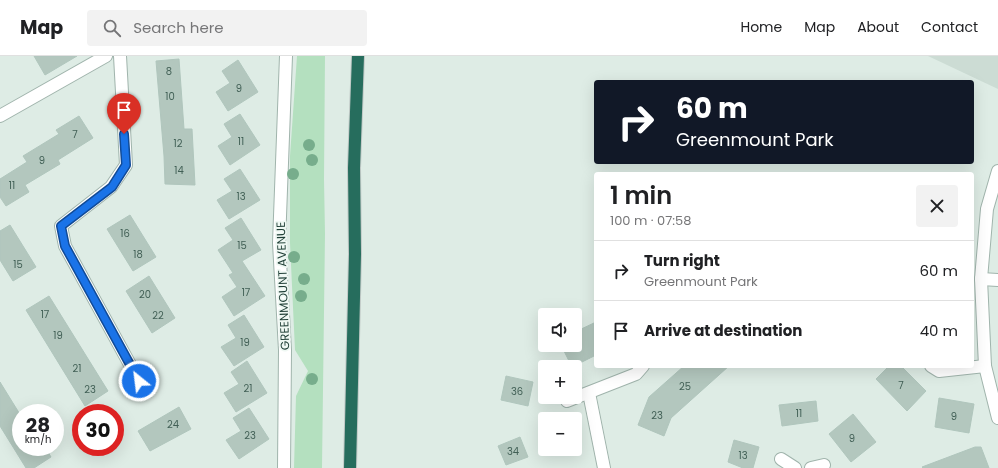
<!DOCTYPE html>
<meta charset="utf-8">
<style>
:root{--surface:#fff;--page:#f2f2f2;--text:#202124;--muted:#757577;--line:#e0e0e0}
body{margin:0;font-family:Poppins,sans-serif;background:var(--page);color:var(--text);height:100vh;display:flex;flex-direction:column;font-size:15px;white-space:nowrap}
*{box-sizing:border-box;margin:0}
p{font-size:13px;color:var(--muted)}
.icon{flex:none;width:22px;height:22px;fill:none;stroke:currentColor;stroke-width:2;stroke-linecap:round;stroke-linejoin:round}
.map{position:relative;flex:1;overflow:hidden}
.details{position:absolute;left:594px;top:116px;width:380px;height:196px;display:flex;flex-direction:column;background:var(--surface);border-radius:4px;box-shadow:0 4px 16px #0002}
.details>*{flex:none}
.top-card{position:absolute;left:594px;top:24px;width:380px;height:84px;border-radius:4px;box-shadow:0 4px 16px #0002;background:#111827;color:#fff;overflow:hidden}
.controls{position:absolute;left:538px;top:252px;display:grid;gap:8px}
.controls a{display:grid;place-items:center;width:44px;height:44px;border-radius:4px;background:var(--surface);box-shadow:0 4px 16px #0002;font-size:20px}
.speed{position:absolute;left:12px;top:348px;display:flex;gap:8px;font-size:20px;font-weight:700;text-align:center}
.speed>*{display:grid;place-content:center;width:52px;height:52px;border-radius:50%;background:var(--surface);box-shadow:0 4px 16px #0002;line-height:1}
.speed small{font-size:10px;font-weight:400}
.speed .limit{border:6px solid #d22;background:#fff;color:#111}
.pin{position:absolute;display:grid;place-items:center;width:34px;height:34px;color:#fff;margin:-41px -17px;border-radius:50% 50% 50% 0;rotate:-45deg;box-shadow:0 0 4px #0007}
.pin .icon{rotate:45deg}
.me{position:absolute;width:44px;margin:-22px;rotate:331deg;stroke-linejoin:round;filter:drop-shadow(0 0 3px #0008)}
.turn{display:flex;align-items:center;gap:14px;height:84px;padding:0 16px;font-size:18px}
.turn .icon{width:52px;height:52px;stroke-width:2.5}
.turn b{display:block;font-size:28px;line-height:34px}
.round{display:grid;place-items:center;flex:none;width:42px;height:42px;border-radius:4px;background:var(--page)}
.headline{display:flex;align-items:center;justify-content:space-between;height:68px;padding:0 16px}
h1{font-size:24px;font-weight:600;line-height:30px}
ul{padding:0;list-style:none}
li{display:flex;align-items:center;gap:12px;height:60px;padding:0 16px;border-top:1px solid var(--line)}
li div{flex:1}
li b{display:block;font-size:15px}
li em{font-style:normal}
header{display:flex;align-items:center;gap:24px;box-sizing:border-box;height:56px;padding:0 20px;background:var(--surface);border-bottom:1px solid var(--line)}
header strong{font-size:19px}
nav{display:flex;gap:22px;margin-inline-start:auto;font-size:14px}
.search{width:280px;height:36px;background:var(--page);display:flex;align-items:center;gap:10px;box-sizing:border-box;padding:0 14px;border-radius:4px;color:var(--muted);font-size:15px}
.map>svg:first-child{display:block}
.built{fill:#ccdcd4}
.grass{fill:#b4e0bf}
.building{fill:#b3c7be;stroke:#b0c6bd}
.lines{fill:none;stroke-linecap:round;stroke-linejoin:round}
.minor-casing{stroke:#a0b4ac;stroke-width:14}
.highway-casing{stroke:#c0c9c6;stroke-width:14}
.minor{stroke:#fff;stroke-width:12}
.highway{stroke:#266d5d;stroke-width:12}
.tree{fill:#77ad8c}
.route-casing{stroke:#114b97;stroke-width:10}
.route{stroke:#1a73e8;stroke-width:7}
.labels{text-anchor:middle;stroke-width:3.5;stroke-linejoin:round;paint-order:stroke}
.number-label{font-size:10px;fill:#426056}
.street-label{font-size:12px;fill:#1d3d34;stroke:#eff8f3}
</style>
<header>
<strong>Map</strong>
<div class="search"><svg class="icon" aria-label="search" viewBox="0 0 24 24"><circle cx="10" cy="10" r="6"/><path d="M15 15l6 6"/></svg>Search here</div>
<nav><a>Home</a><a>Map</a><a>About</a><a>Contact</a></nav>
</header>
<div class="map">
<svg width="998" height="412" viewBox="0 0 998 412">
<rect width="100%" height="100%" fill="#deece5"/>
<path class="built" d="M928 0H998V33Z"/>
<path class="grass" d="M297 0H325L324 123 325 178 322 412H294L296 340 308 315 295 294 290 187V100Z"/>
<g class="building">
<path d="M34 0H77L45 19Z"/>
<path d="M179 3 184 73H192L195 129 165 128 164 100 156 5Z"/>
<path d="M238 4 258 36 228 55 216 36 230 27 222 15Z"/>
<path d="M240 58 260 89 230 109 218 90 232 81 224 68Z"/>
<path d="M79 60 93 82 58 104 60 108 25 129 29 136 6 150 0 141V123L27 106 23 100 59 78 56 74Z"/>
<path d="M240 113 260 144 229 163 217 144 232 135 224 123Z"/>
<path d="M130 159 156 201 133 215 107 173Z"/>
<path d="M241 162 261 194 242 205 265 240 234 260 222 241 237 231 229 219 233 217 218 194 233 184 225 172Z"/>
<path d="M10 169 36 211 13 225 0 204V175Z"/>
<path d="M149 220 175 262 152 277 126 235Z"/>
<path d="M49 240 108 335 85 350 26 254Z"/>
<path d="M244 259 264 291 234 310 221 291 236 282 228 269Z"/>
<path d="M596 266V299L572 311 561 289H575V276Z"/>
<path d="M247 305 267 337 236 356 224 337 239 328 231 316Z"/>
<path d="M684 310H729L671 362 664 380 638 369 649 341Z"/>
<path d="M889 310H901L926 335 907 355 876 323Z"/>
<path d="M506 320 533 326 528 350 501 344Z"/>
<path d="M0 326 21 360V391H45L51 401 34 412H26L0 370Z"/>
<path d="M939 342 974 348 969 377 935 371Z"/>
<path d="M816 345 818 365 782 370 779 349Z"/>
<path d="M179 351 191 373 150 395 138 375Z"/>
<path d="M249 352 269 383 239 403 226 384 241 375 233 362Z"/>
<path d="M853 358 876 386 851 406 829 378Z"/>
<path d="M520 381 528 401 506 409 498 390Z"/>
<path d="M734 384 759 391 753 412H743L728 406Z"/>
<path d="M975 391H981L989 412H923L922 411Z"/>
</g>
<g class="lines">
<g class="minor-casing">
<g id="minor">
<path d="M120 0 126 109 111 131 61 170 65 190 139 325"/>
<path d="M0 60 106 0"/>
<path d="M998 115 987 153 981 223 985 310 998 362"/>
<path d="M981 223 998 224"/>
<path d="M931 310 939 315 985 310"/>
<path d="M589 337 604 412"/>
<path d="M567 345 636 318 643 310"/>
<path d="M781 403 795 412"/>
<path d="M284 412 285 294 279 187 286 0"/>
<path d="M811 412 824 409"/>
</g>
</g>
<g class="highway-casing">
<path id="highway" d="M350 412 355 198 354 112 358 0"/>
</g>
<use href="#minor" class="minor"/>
<use href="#highway" class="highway"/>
</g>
<g class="tree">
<circle cx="309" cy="89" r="6"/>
<circle cx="312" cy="104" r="6"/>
<circle cx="293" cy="118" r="6"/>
<circle cx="294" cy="201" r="6"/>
<circle cx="304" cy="223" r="6"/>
<circle cx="301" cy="240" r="6"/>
<circle cx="312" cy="323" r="6"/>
</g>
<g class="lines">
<g class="route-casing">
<path id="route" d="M124 78 126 109 112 131 61 170 65 190 139 325"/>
</g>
<use href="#route" class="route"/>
</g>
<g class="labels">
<g class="number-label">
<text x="169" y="19">8</text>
<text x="239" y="36">9</text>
<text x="170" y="44">10</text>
<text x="75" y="82">7</text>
<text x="241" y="89">11</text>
<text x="178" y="91">12</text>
<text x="42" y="108">9</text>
<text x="179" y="118">14</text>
<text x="12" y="133">11</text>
<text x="241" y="144">13</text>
<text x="125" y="181">16</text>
<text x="242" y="193">15</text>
<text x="138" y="202">18</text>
<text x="18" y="212">15</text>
<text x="246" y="240">17</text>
<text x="145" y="242">20</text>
<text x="45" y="262">17</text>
<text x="158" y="263">22</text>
<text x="58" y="283">19</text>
<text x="245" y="290">19</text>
<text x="77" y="316">21</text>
<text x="901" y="333">7</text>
<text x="685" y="334">25</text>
<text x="248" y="336">21</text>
<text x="90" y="337">23</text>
<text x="517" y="339">36</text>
<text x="799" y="361">11</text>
<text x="657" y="363">23</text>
<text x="954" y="364">9</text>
<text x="173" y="372">24</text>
<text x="250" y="383">23</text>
<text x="852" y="386">9</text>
<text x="513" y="399">34</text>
<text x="743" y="403">13</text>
</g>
<g class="street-label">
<text transform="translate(283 230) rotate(-92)" y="4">GREENMOUNT AVENUE</text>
</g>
</g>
</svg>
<div class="controls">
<a><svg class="icon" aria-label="sound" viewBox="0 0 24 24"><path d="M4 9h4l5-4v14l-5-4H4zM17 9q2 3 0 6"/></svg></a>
<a>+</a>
<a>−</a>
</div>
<div class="speed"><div>28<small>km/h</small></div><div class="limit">30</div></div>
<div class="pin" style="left:124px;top:78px;background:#d93025"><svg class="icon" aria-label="arrive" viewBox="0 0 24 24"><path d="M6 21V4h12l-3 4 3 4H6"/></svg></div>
<svg class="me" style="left:139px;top:325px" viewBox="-20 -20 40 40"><circle r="17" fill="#1a73e8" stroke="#fff" stroke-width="3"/><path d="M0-11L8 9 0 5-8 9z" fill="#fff"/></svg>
<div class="top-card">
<div class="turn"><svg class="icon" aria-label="right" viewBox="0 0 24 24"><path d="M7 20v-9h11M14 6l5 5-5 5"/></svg><div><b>60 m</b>Greenmount Park</div></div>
</div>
<section class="details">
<div class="headline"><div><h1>1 min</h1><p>100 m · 07:58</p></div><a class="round"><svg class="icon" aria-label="close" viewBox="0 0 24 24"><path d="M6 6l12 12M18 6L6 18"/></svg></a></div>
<ul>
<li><svg class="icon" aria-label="right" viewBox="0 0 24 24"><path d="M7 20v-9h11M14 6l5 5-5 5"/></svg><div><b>Turn right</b><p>Greenmount Park</p></div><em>60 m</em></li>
<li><svg class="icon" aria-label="arrive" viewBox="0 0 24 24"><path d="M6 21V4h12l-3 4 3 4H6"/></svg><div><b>Arrive at destination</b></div><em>40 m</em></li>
</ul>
</section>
</div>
